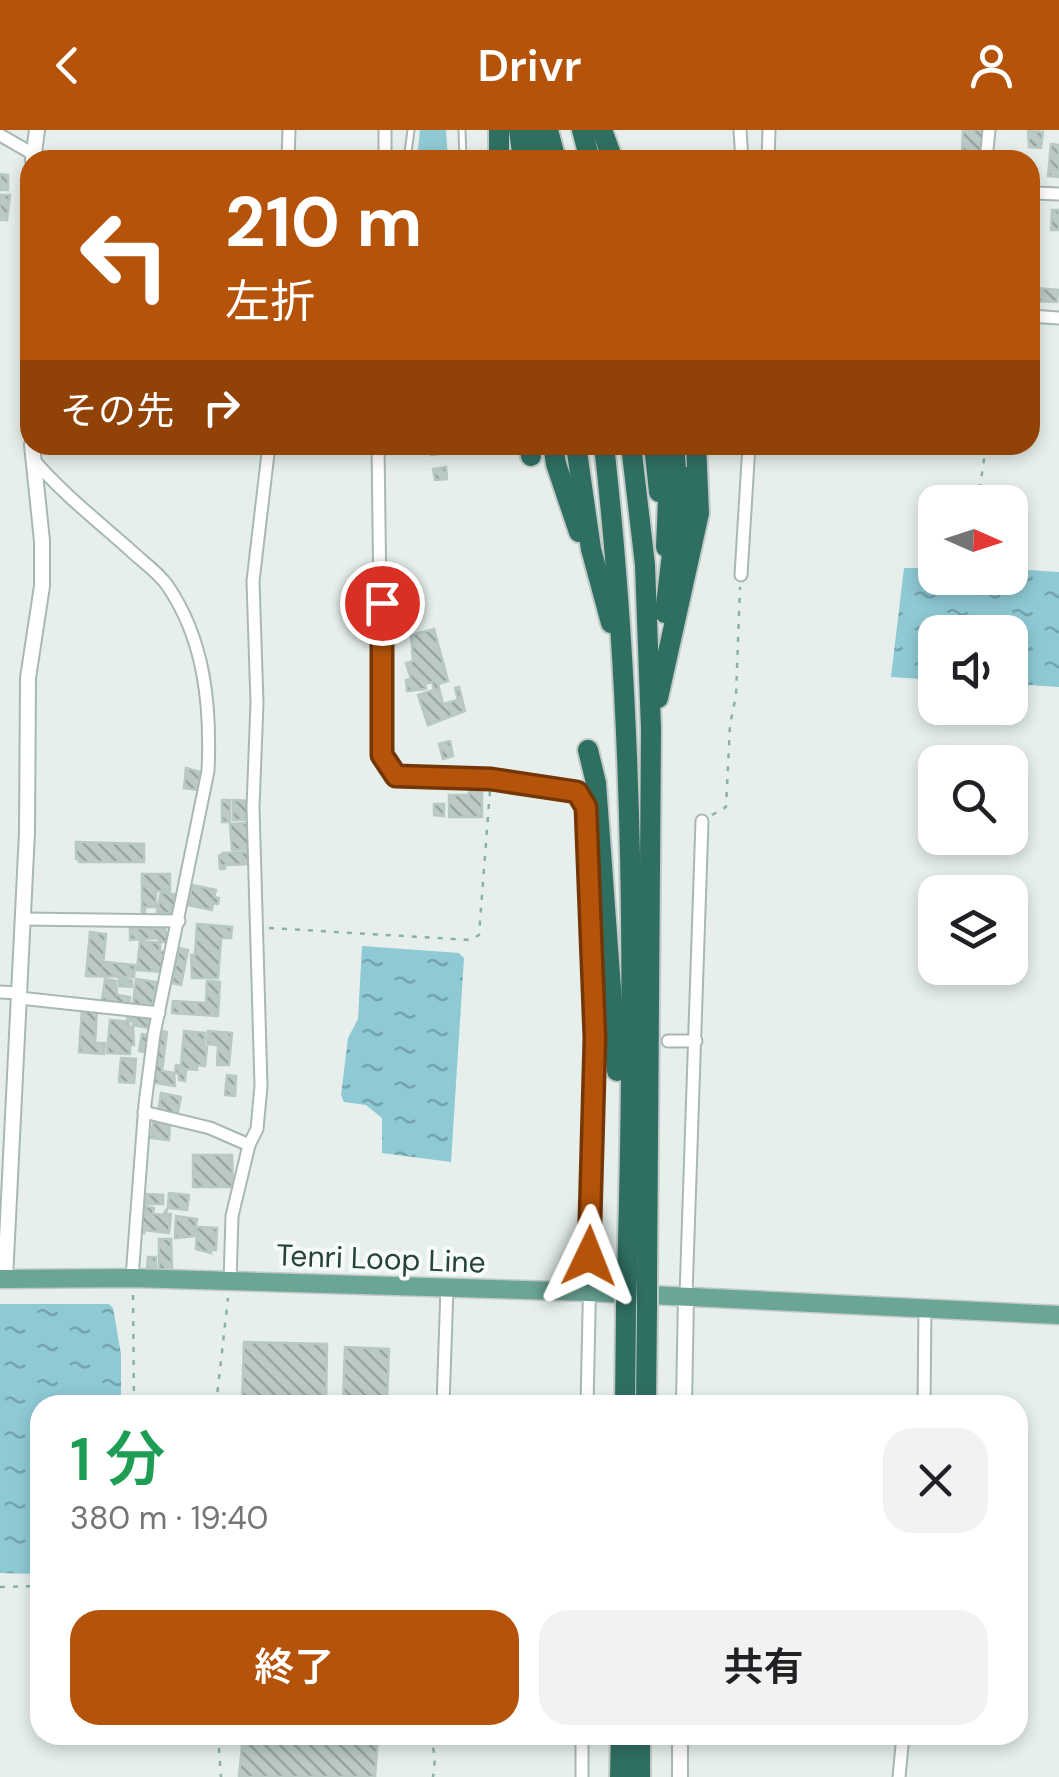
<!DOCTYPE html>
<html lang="ja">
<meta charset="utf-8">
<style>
:root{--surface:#fff;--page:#f2f2f2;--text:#202124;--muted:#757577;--accent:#b45309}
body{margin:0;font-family:"DM Sans","Noto Sans JP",sans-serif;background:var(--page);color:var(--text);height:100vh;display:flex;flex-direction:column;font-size:38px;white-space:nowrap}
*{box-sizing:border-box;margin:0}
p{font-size:32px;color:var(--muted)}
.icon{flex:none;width:55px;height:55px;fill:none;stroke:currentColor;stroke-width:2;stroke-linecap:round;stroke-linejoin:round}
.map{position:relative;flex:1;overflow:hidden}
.drawer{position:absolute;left:30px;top:1265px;width:998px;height:350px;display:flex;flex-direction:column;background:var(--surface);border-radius:30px;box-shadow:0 5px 15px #0003}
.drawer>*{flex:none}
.banner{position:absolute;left:20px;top:20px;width:1020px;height:305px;border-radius:30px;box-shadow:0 5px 15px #0003;background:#b45309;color:#fff;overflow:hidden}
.needle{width:65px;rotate:93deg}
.fabs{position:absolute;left:918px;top:355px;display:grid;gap:20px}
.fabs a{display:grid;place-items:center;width:110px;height:110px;border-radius:20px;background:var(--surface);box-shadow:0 5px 15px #0003;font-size:50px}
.pin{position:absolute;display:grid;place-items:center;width:85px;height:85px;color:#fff;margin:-42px;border:5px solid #fff;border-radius:50%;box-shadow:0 2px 10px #0007}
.me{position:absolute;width:110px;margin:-55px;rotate:2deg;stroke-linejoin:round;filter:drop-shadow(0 0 8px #0008)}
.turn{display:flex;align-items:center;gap:35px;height:210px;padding:0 40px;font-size:45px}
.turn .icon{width:130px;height:130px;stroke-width:2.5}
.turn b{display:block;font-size:70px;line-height:85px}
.then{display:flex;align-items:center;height:95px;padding:0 40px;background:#0003;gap:20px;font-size:38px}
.round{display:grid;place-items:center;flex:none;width:105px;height:105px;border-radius:30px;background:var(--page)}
.head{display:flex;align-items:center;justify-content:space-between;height:170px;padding:0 40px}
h1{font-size:60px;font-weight:600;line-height:75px;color:#1e9e55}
.cta{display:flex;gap:20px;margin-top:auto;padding:20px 40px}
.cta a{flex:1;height:115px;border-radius:30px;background:var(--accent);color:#fff;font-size:40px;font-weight:600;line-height:115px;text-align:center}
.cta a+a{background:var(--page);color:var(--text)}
header{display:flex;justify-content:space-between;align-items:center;height:130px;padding:0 40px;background:var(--accent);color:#fff;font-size:45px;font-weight:600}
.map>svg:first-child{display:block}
.water{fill:url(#water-ripples)}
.building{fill:url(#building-back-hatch);stroke:#b8c9c2;stroke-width:2.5}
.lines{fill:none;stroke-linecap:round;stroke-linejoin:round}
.service-casing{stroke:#a8b8b2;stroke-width:9}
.minor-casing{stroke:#a8b8b2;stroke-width:15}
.tertiary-casing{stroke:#a8b8b2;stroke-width:18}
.primary-casing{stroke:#c2cac8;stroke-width:21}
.motorway-casing{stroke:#c2cac8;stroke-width:24}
.path{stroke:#86b3a5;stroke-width:2.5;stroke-dasharray:5 8;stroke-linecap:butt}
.service{stroke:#fff;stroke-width:5}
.minor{stroke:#fff;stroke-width:11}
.tertiary{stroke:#fff;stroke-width:14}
.primary{stroke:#6aa596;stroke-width:18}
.motorway{stroke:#2f6f62;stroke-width:20}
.motorway-bridge-casing{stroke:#c2cac8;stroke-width:24;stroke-linecap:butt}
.motorway-bridge{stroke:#2f6f62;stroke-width:20}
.route-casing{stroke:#753606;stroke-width:25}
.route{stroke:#b45309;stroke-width:18}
.labels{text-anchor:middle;stroke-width:8;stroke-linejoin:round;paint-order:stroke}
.street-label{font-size:30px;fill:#24423a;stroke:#f7fbf9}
</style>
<header><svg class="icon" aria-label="back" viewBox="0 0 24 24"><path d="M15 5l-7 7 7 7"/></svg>Drivr<svg class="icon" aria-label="person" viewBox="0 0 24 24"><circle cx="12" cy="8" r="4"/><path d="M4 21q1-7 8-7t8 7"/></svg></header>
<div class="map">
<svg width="1059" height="1647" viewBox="0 0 1059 1647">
<defs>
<pattern id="water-ripples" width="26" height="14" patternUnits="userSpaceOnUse" patternTransform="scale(2.5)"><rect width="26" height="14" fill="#8ec9d4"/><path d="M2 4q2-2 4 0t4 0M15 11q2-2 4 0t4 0" fill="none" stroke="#74a5ad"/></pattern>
<pattern id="building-back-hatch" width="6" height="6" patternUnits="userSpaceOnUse" patternTransform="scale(2.5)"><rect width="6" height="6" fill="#bbcac4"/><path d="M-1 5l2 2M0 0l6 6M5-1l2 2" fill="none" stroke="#98a6a0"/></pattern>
</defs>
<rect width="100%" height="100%" fill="#e6efeb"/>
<g class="water">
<path d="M420 0H446L448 30H417Z"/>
<path d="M904 438H935V448H1010V439L1059 442V557L1010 554V502H935V550L891 547Z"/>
<path d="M362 816 459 823 464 828 451 1032 382 1023V988L366 975 344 972 341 965 348 908 358 889Z"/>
<path d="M0 1174H109L113 1178 121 1224V1275H40V1444L0 1443Z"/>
</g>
<g class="building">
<path d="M963 0H983L981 26 962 25Z"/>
<path d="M1028 1 1043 2 1041 18 1029 17Z"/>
<path d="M1051 14 1059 15V47L1048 46Z"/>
<path d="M0 44 8 45V60H0Z"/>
<path d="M0 65H10L7 90H0Z"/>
<path d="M1052 80H1059V100H1051Z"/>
<path d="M1036 158 1058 160 1057 172 1035 171Z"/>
<path d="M429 315H465V320L431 325Z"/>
<path d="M446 337 447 349 435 350 433 339Z"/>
<path d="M434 499 448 551 438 554 443 574 458 570 455 558 459 557 465 581 428 595 418 565 434 560 432 552 425 554 426 559 407 561 406 550 411 549 406 533 413 531 411 505Z"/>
<path d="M450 611 453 626 443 629 439 614Z"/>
<path d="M186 638 200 642 198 660 184 658Z"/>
<path d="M469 661H482V687H449V665H469Z"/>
<rect x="222" y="670" width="8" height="22"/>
<path d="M233 670 251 671 250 690H233Z"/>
<path d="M434 674H444V686L434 685Z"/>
<path d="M247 693 249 719 232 720 230 694Z"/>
<path d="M76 712 144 714V732H79V729H76Z"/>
<path d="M251 722V734L225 735V739H220L219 726 223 723Z"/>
<path d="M142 744H170V761H156V777H145V785H142Z"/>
<path d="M192 755 216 760 214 767 219 768 218 774 213 773 212 780 188 775Z"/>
<path d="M161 762 178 765 174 784 157 782Z"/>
<path d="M197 794 232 797 231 808H221L218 848H192L191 825H195Z"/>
<path d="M130 798 165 799 166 803H171V812H159V808L130 810Z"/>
<path d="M90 802 106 804 103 835 106 832 135 835 134 847 86 846Z"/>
<path d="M140 811 160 813V821L167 822 165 842 137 840Z"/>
<path d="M179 818 188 820 181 855 172 853Z"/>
<path d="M105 849 116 851 117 865 130 867 129 874 102 871Z"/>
<path d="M119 849 132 850V857L119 856Z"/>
<path d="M136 849 156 852 152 877 133 875Z"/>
<path d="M207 851 220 852 218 886 172 883 173 871 206 873Z"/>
<path d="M82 879 97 880 95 913H105L104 924 79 922Z"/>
<path d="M128 885 150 887 148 898 133 895V891L127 890Z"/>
<path d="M110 890 129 892V897H133L134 915H130V924L107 923Z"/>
<path d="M157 900 167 902 162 941 174 943 175 956 150 952Z"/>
<path d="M184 901 205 903 204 916 207 917 205 936 197 935V940L186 939 185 951 179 950V944L175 943 176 935 181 936Z"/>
<path d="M208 901 232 903 229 935H217L218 915 207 914Z"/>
<path d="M142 904 148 905 145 922 139 921Z"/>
<path d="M121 928 136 929 134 953 119 952Z"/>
<path d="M227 945 236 946 235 966 225 965Z"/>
<path d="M161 963 181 967 177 986 158 983Z"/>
<path d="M153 992 170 994 169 1010 151 1008Z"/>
<path d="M193 1025H232L233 1057H193Z"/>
<path d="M169 1063 189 1065 187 1080 168 1078Z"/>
<path d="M145 1064 163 1065V1074H145Z"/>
<path d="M143 1076 154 1078 153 1084 163 1085 167 1079 166 1084H171L169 1103 144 1100V1103H138Z"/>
<path d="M176 1086 197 1089 194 1106 175 1108Z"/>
<path d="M197 1097 217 1098 216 1120H211V1123L196 1119Z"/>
<path d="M159 1109H171L172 1139 159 1140Z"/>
<path d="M148 1127H156V1140L147 1139Z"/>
<path d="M244 1212 327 1214 326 1275 242 1272Z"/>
<path d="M345 1217 389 1219 387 1273 343 1272Z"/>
<path d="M243 1605H378L375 1647H239Z"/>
</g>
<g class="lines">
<g class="service-casing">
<g id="service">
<path d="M462 0 463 30"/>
<path d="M407 30 411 0"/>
</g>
</g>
<g class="minor-casing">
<g id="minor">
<path d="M740 0 742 30"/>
<path d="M0 5 33 24"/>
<path d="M288 30 289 0"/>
<path d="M385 30V0"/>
<path d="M768 30 769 0"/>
<path d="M986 30 989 0"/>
<path d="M1035 63 1059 64"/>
<path d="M1030 186 1059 188"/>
<path d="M378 315 382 625 396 646 491 649 577 663 586 677 595 908 587 1275"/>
<path d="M32 328C60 361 95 389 128 418 140 430 157 441 167 455 205 510 211 576 208 641L154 904 145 974 132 1148"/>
<path d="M741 445 749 315"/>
<path d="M23 789 179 791"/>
<path d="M0 862 19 863"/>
<path d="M19 868 159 883"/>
<path d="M668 911H696"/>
<path d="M144 982 210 998 249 1015"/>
<path d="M230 1152 232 1086 249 1015 257 999 261 956 253 677 257 573 253 451 269 315"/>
<path d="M686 1165 702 691"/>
<path d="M443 1275 447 1158"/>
<path d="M924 1275 925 1177"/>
<path d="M582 1647V1605"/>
<path d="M899 1647 903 1605"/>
</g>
</g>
<g class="tertiary-casing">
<g id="tertiary">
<path d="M33 30 37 0"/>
<path d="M5 1149 27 702 28 548 42 456V411L32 315"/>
<path d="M684 1275 686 1165"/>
<path d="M680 1647V1605"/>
</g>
</g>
<g class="primary-casing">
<path id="primary" d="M0 1149 132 1148 588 1162 1059 1185"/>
</g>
<g class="motorway-casing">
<g id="motorway">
<path d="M499 0V30"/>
<path d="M519 0 523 30"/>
<path d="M535 0 540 30"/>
<path d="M548 0 556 30"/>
<path d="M582 0 590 30"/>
<path d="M602 0 613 30"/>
<path d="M529 315 531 326"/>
<path d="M553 315 556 334 579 402"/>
<path d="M576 315 591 419 611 493"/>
<path d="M604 315C635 590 635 871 627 1148"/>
<path d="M631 315 645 435 651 599 647 1148"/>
<path d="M654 315 659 362"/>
<path d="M674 315 678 363"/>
<path d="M666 417 669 347"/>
<path d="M677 422 687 347"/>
<path d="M665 483 674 407"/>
<path d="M658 568 699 383 696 315"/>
<path d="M588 620 596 653 617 941"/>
<path d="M625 1275 626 1177"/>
<path d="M646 1275 647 1178"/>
<path d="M620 1647 621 1605"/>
<path d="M640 1647V1605"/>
</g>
</g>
<g class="path">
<path d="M978 372 986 315"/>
<path d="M712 685 726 677 730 595 736 565 740 457"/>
<path d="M269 798 470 810 479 805 490 660"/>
<path d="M133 1165 134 1275"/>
<path d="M216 1275 228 1168"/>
<path d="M0 1457 40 1456"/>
<path d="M218 1605 221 1647"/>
<path d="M431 1605 435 1629 433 1647"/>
</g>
<use href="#service" class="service"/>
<use href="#minor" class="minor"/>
<use href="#tertiary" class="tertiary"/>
<use href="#primary" class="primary"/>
<use href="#motorway" class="motorway"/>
<g class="motorway-bridge-casing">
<g id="motorway-bridge">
<path d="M626 1177 627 1148"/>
<path d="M647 1178V1148"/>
</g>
</g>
<use href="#motorway-bridge" class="motorway-bridge"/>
</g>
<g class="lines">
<g class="route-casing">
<path id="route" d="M382 473V625L396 646 491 649 577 662 586 677 595 908 589 1126"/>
</g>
<use href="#route" class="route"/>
</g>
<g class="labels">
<g class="street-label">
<text transform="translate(381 1129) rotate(2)" y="10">Tenri Loop Line</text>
</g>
</g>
</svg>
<div class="fabs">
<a><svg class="needle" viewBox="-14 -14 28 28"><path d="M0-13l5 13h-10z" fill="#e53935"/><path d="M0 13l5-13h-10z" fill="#757577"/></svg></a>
<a><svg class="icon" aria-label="sound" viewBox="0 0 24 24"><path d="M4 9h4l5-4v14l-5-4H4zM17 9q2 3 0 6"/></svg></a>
<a><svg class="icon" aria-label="search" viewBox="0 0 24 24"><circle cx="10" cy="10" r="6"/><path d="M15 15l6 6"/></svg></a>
<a><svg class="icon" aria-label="layers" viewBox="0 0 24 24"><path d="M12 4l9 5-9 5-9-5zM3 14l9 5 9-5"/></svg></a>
</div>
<div class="pin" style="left:382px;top:473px;background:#d93025"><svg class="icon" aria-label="arrive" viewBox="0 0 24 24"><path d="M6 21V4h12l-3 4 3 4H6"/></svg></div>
<svg class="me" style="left:589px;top:1126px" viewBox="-20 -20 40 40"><path d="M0-17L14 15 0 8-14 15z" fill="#b45309" stroke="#fff" stroke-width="4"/></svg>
<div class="banner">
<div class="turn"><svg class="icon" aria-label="left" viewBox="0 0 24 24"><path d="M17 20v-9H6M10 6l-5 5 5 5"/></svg><div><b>210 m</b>左折</div></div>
<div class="then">その先<svg class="icon" aria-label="right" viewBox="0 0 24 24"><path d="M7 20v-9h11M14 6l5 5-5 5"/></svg></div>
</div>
<section class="drawer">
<div class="head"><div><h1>1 分</h1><p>380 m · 19:40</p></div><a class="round"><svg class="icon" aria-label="close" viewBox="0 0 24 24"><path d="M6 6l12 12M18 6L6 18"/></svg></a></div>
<div class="cta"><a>終了</a><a>共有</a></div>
</section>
</div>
